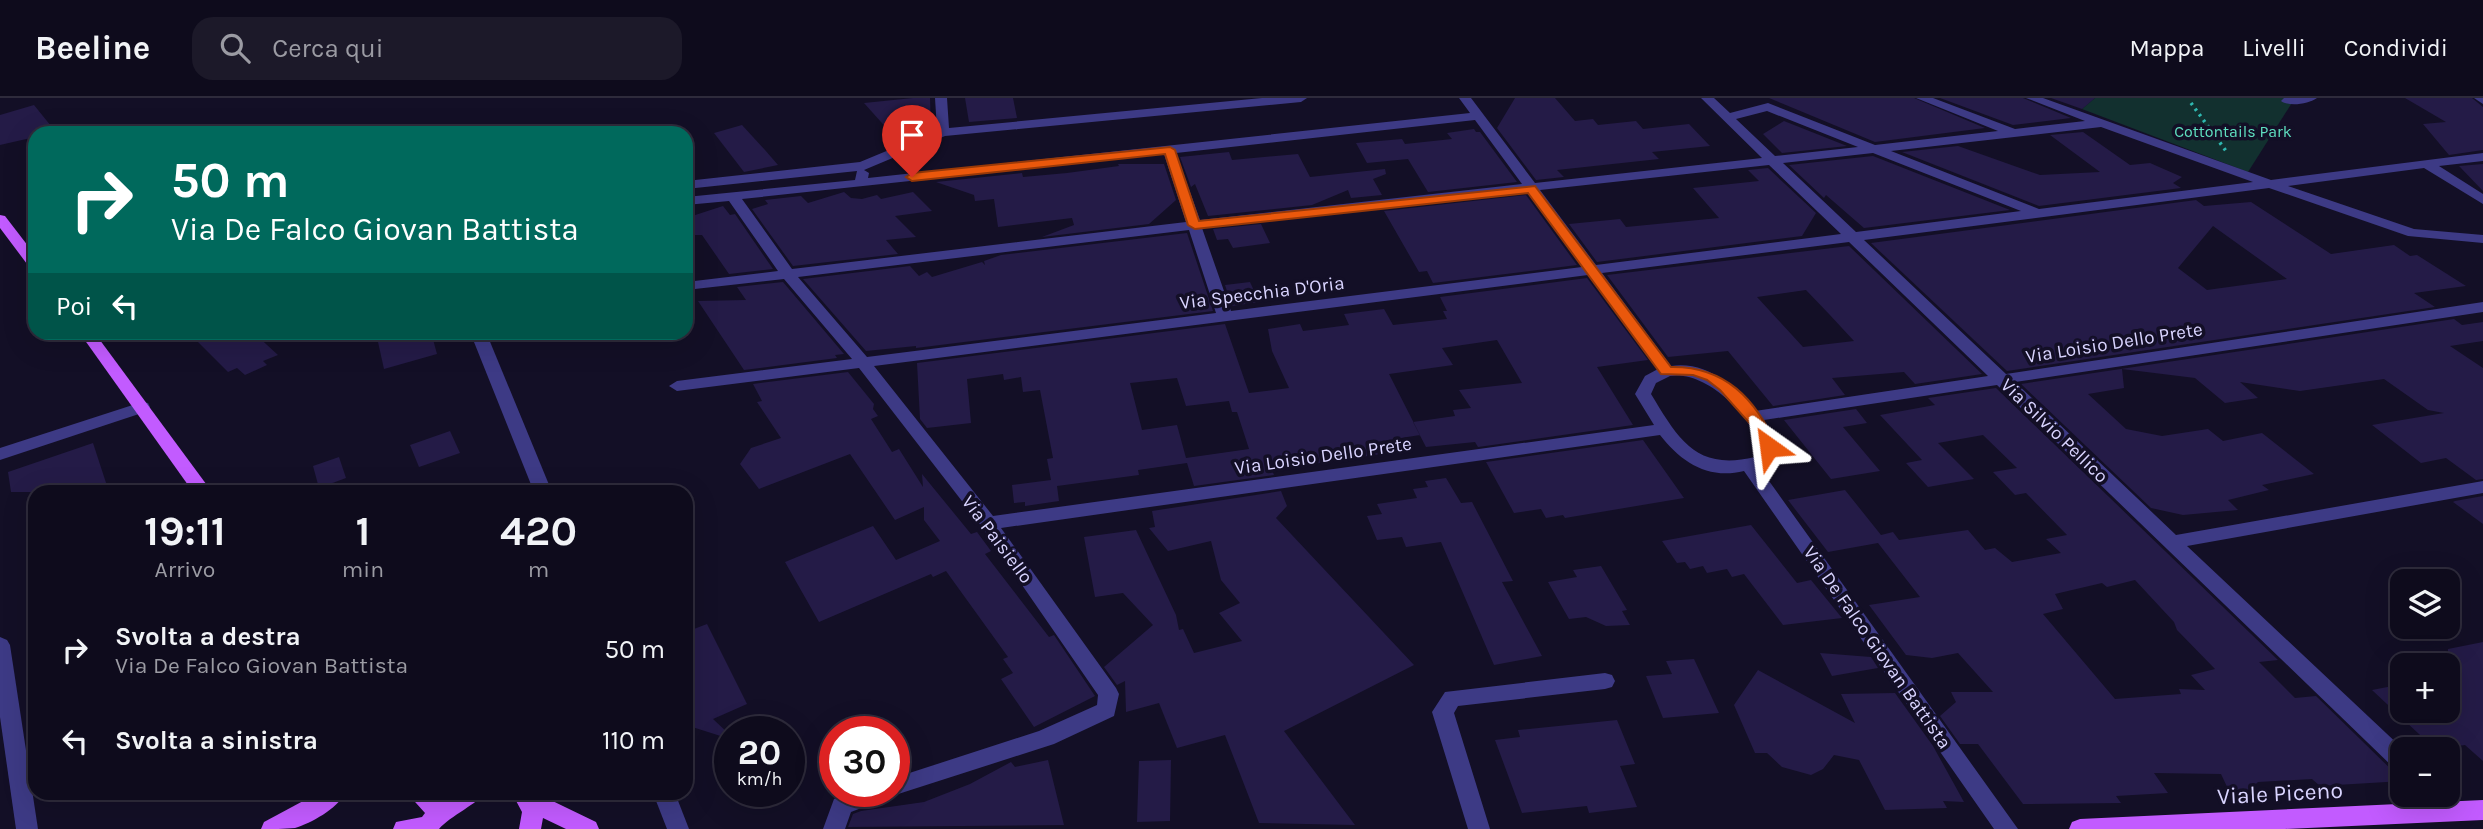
<!DOCTYPE html>
<html lang="it">
<meta charset="utf-8">
<style>
:root{--surface:#0e0b1c;--page:#1c1929;--text:#f1f3f6;--muted:#9b9ba3;--line:#2e2b3b}
body{margin:0;font-family:Karla,sans-serif;background:var(--page);color:var(--text);height:100vh;display:flex;flex-direction:column;font-size:26px;white-space:nowrap}
*{box-sizing:border-box;margin:0}
p{font-size:23px;color:var(--muted)}
.icon{flex:none;width:38px;height:38px;fill:none;stroke:currentColor;stroke-width:2;stroke-linecap:round;stroke-linejoin:round}
.map{position:relative;flex:1;overflow:hidden}
.panel{position:absolute;left:28px;top:387px;width:665px;height:315px;display:flex;flex-direction:column;background:var(--surface);border-radius:21px;box-shadow:0 7px 28px #0002,0 0 0 2px var(--line)}
.panel>*{flex:none}
.banner{position:absolute;left:28px;top:28px;width:665px;height:214px;border-radius:21px;box-shadow:0 7px 28px #0002,0 0 0 2px var(--line);background:#00695c;color:#fff;overflow:hidden}
.fabs{position:absolute;left:2390px;top:471px;display:grid;gap:14px}
.fabs a{display:grid;place-items:center;width:70px;height:70px;border-radius:14px;background:var(--surface);box-shadow:0 7px 28px #0002,0 0 0 2px var(--line);font-size:35px}
.speed{position:absolute;left:714px;top:618px;display:flex;gap:14px;font-size:35px;font-weight:700;text-align:center}
.speed>*{display:grid;place-content:center;width:91px;height:91px;border-radius:50%;background:var(--surface);box-shadow:0 7px 28px #0002,0 0 0 2px var(--line);line-height:1}
.speed small{font-size:18px;font-weight:400}
.speed .limit{border:10px solid #d22;background:#fff;color:#111}
.pin{position:absolute;display:grid;place-items:center;width:60px;height:60px;color:#fff;margin:-72px -30px;border-radius:50% 50% 50% 0;rotate:-45deg;box-shadow:0 0 7px #0007}
.pin .icon{rotate:45deg}
.me{position:absolute;width:77px;margin:-38px;rotate:329deg;stroke-linejoin:round;filter:drop-shadow(0 0 5px #0008)}
.turn{display:flex;align-items:center;gap:24px;height:147px;padding:0 28px;font-size:32px}
.turn .icon{width:91px;height:91px;stroke-width:2.5}
.turn b{display:block;font-size:49px;line-height:60px}
.then{display:flex;align-items:center;height:66px;padding:0 28px;background:#0003;gap:14px;font-size:26px}
.eta{display:flex;justify-content:space-evenly;align-items:center;height:119px;text-align:center}
.eta b{font-size:42px;font-weight:700;line-height:49px}
ul{padding:0;list-style:none}
li{display:flex;align-items:center;gap:21px;height:91px;padding:0 28px}
li div{flex:1}
li b{display:block;font-size:26px}
li em{font-style:normal}
header{display:flex;align-items:center;gap:42px;box-sizing:border-box;height:98px;padding:0 35px;background:var(--surface);border-bottom:2px solid var(--line)}
header strong{font-size:33px}
nav{display:flex;gap:38px;margin-inline-start:auto;font-size:24px}
.search{width:490px;height:63px;background:var(--page);display:flex;align-items:center;gap:18px;box-sizing:border-box;padding:0 24px;border-radius:21px;color:var(--muted);font-size:26px}
.map>svg:first-child{display:block}
.green{fill:#12302f}
.building{fill:#241b47;fill-rule:evenodd}
.lines{fill:none;stroke-linecap:round;stroke-linejoin:round}
.path{stroke:#2fb8b0;stroke-width:3.5;stroke-dasharray:2.5 4.5;stroke-linecap:butt}
.minor{fill:#3d3a85;fill-rule:evenodd}
.major{fill:#c25bff;fill-rule:evenodd}
.route{fill:#ea580c;stroke:#983908;stroke-width:2}
.labels{text-anchor:middle;stroke-width:7;stroke-linejoin:round;paint-order:stroke}
.far-park-label{font-size:16px;fill:#5fe0c0;stroke:#130f26}
.street-label{font-size:19px;fill:#d9d4ff;stroke:#130f26}
.near-street-label{font-size:23px;fill:#d9d4ff;stroke:#130f26}
</style>
<header>
<strong>Beeline</strong>
<div class="search"><svg class="icon" aria-label="search" viewBox="0 0 24 24"><circle cx="10" cy="10" r="6"/><path d="M15 15l6 6"/></svg>Cerca qui</div>
<nav><a>Mappa</a><a>Livelli</a><a>Condividi</a></nav>
</header>
<div class="map">
<svg width="2483" height="731" viewBox="0 0 2483 731">
<rect width="100%" height="100%" fill="#130f26"/>
<path class="green" d="M2095 0H2295L2248 74 2082 11Z"/>
<g class="building">
<path d="M913 0H930L931 28 890 34 864 5Z"/>
<path d="M965 0H1013L1017 20 969 24Z"/>
<path d="M1515 0H1555L1575 23 1593 21 1598 27 1636 23 1643 31 1689 26 1710 48 1652 54 1659 61 1557 72 1564 79 1536 82 1497 30Z"/>
<path d="M1769 0H1914L1985 30 1875 44Z"/>
<path d="M1940 0H2023L2071 20 2013 27Z"/>
<path d="M2051 0H2095L2082 11Z"/>
<path d="M2405 0H2472L2483 9V52L2449 57 2423 26 2446 24Z"/>
<path d="M34 7 55 33 35 35V39L0 47V17Z"/>
<path d="M1784 23 1847 48 1782 55 1763 36Z"/>
<path d="M742 27 765 52 778 67 744 74 714 35Z"/>
<path d="M1474 31 1476 34H1480L1517 84 1428 94 1408 61 1367 65 1356 45 1402 41 1405 46 1452 41 1447 35Z"/>
<path d="M2083 34 2130 67 2150 65 2182 79 2173 85 2181 90 2039 108 1902 54 1958 48 2040 77 2100 74 2050 37Z"/>
<path d="M1229 54 1232 62 1298 56 1310 79 1385 71 1386 76 1373 81 1382 97 1351 100 1348 92 1312 107 1208 118 1195 86 1191 89 1180 59Z"/>
<path d="M1873 58 2010 112 1864 130 1826 97 1824 100 1789 67Z"/>
<path d="M1118 66H1164L1176 102 1149 126 1042 139 1074 127 1072 120 998 129 994 101 975 103 974 97 936 84 1022 75 1023 79 1067 75 1119 68Z"/>
<path d="M2483 66V93L2459 68Z"/>
<path d="M1768 70 1816 115 1802 138 1597 164 1569 126 1620 121 1626 129 1719 120 1693 90 1759 83 1748 72Z"/>
<path d="M844 94 851 100 862 101 877 97 881 101 913 94 932 113 895 118 916 139 886 142 898 156 793 168 752 111 768 106 765 102 801 98 808 105Z"/>
<path d="M1526 97 1577 167 1433 185 1427 173 1419 174 1384 113Z"/>
<path d="M2196 102 2204 108 2251 104 2331 156 2394 147 2410 158 2417 157 2466 188 2414 195 2435 209 2007 273 1871 145ZM2213 128 2287 181 2207 192 2178 170Z"/>
<path d="M723 108 730 117 735 116 773 171 729 176 702 137H686V120Z"/>
<path d="M1261 126 1270 145 1233 150 1228 141 1217 142 1213 131Z"/>
<path d="M1187 135 1213 213 916 250V248L866 253 803 181 910 168 919 178 927 174 932 179 982 164 985 167 984 163 1001 157Z"/>
<path d="M1849 148 1982 276 1915 286 1904 274 1832 280 1845 297 1773 308 1728 253 1668 259 1607 177ZM1806 192 1829 216 1854 243 1803 249 1757 199Z"/>
<path d="M1587 180 1648 262 1597 269 1633 327 1478 349 1475 344 1426 349 1413 324 1455 318 1453 312 1471 310 1459 292 1522 285 1497 242 1442 250 1453 267 1389 276 1420 337 1382 343 1388 355 1272 372 1274 377 1194 388 1187 365 1138 372 1139 377 1057 388 1059 403 1025 408V404L1014 405 1012 387 1051 382 1047 361 1053 360 1040 292 1023 294 1021 279 1004 282 1003 276 967 281 971 325 927 330 920 321 917 265 1225 226 1249 295 1289 290 1272 253 1268 231 1300 226 1303 233 1349 227 1344 216 1384 211 1393 227 1447 221 1443 213H1447L1440 199ZM1177 280 1186 308 1229 303 1232 314H1237L1249 351 1186 360 1177 327 1142 332 1130 285Z"/>
<path d="M783 184 844 256 835 257 837 260 744 272 698 203 746 202 737 189Z"/>
<path d="M1250 184 1259 204 1232 208 1225 187Z"/>
<path d="M2454 221 2462 227 2483 224V243L2450 248 2483 270V381L2476 382 2446 360 2421 365 2372 327 2444 315 2428 312 2384 281 2300 293 2240 284 2258 300 2225 305 2195 280 2122 271 2124 290 2088 296 2126 331 2162 338 2208 331 2223 343 2262 335 2314 376 2262 387 2269 392 2228 402 2238 412 2183 417 2151 410 2021 286Z"/>
<path d="M188 234H253L278 257 263 263 267 267 245 277 237 270 228 274Z"/>
<path d="M424 234H431L437 256 384 271 378 244Z"/>
<path d="M848 274 874 306 873 311 878 318 871 321 892 354 899 351 923 389 922 376 971 436 977 434 991 453 985 456 1049 539 1054 537 1095 598 1034 629 1001 581 1013 575 1003 561 1008 559 946 473 933 479 931 476 819 524 785 464 873 428 896 462 940 443 924 422V409L895 422 850 356 759 391 740 366 751 350 781 340 757 304 762 303 753 286Z"/>
<path d="M1996 290 2278 562 2259 564 2295 600 2316 598 2403 683 2320 688 2312 681 2258 684 2249 692 2229 693 2221 676 2154 675 2168 695 2116 698 2121 705 2023 706 1978 646H1960L1940 618 1956 604 1951 594H1993L1958 555 1932 560 1906 557 1869 507 1920 499 1878 445 1828 454 1788 402 1845 392 1881 437 1893 434 1899 442 1968 432 1985 452 1995 450 2012 464 2061 455 2046 441 2067 437 2026 395 2015 397 1993 374 2017 370 1983 337 1938 345 1974 381 1928 389 1906 365 1922 362 1880 317 1935 307 1928 300ZM2135 482 2174 524 2177 532 2215 571 2191 577 2205 592 2179 591 2181 596 2115 601 2043 516 2063 511 2055 496 2102 485 2107 489Z"/>
<path d="M1856 311 1867 325 1843 329 1880 373 1831 381 1784 322Z"/>
<path d="M450 333 460 355 419 369 410 347Z"/>
<path d="M1643 342 1684 400 1565 420 1563 417 1546 420 1541 411 1514 415 1486 364Z"/>
<path d="M93 345 109 394H11L8 374Z"/>
<path d="M339 359 346 380 319 390 313 368Z"/>
<path d="M1446 380 1461 405 1472 404 1513 483 1502 484 1542 558 1494 567 1441 444 1406 449 1402 439 1377 442 1367 418 1382 416 1377 406 1417 400 1413 391 1428 389 1425 383Z"/>
<path d="M1281 393 1287 408 1276 420 1414 567 1284 633 1355 727 1259 725 1225 637 1177 650 1159 605 1126 614 1125 583 1117 587 1104 569 1153 527 1123 495 1095 499 1084 439 1136 432 1176 517 1179 532 1183 531 1194 555 1242 543 1219 515 1240 505 1221 482 1211 443 1168 453 1149 430 1155 429 1152 413Z"/>
<path d="M2483 398V426L2453 404 2455 403Z"/>
<path d="M1751 427 1797 485 1811 482 1842 520 1783 527 1744 476 1732 479 1727 471 1707 475 1703 468 1690 471 1685 464 1677 465 1662 443Z"/>
<path d="M1601 468 1627 512 1622 513 1630 527 1606 528 1586 519 1569 521 1548 484 1577 479 1573 472Z"/>
<path d="M707 526 747 606 713 621 730 637V641L686 627 691 619 686 609V534Z"/>
<path d="M2483 544V663L2465 647 2435 651 2372 592 2403 586V612H2448V551Z"/>
<path d="M1820 555 1871 559 1878 570 1832 578Z"/>
<path d="M1694 561 1719 615 1663 620 1646 578 1672 576 1666 563Z"/>
<path d="M1758 572 1855 625 1841 596 1895 595 1933 648 1964 704 1943 703 1947 710 1885 712 1859 662 1834 657 1823 671 1811 677 1782 669 1767 655H1755L1734 607Z"/>
<path d="M1617 622 1635 666 1620 668 1637 709 1589 715 1587 708 1522 715 1495 642 1520 639 1518 632Z"/>
<path d="M1048 662 1064 727 848 729 853 716 861 713 924 704 970 686 1011 664 1015 669Z"/>
<path d="M1171 662 1170 723 1137 724 1139 663Z"/>
</g>
<g class="lines">
<path class="path" d="M2191 5 2226 53"/>
<g class="minor">
<path d="M935 0H947L949 30 1262 0H1307L1301 4 945 38 864 72 869 75 868 80 1470 15 1459 0H1471L1535 85 1762 60 1701 0H1714L1730 15 1768 5 1875 47 1998 33 1916 0H1933L2015 31 2085 23 2026 0H2043L2271 82 2483 55V63L2439 68 2483 96V106L2424 70 2288 88 2414 131 2483 137V145L2408 138 2269 90 1864 142 2006 276 2483 204V214L2015 284 2176 437 2483 383V395L2187 448 2403 651V674L2395 671 1997 287 1764 322 1778 349 1768 367 1759 369 2018 731H1994L1744 373C1708 382 1681 364 1660 337L1001 430 1116 590 1119 596 1114 618 1054 646 892 698 851 714 845 731H823L834 701 857 693H894V680L1039 633 1097 607 1098 597 982 429 859 270 677 293 669 288 677 283 852 261 784 181 686 192V184L778 173 729 103 686 107V99L855 82 857 73 686 91V83L860 64 937 32ZM1767 13 1858 49 1775 58 1736 21ZM1475 22 1522 86 1200 122 1176 55ZM2101 29 2253 84 2039 111 1891 53ZM1873 55 2021 113 1856 134 1783 65ZM1164 56 1186 124 792 171 742 101ZM1769 67 1841 136 1596 167 1540 92ZM1527 94 1582 169 1231 213 1202 130ZM1189 132 1216 215 867 259 798 179ZM1849 144 1988 278 1755 313C1732 288 1709 263 1671 268L1602 175ZM1588 177 1658 271 1645 278 1635 296 1654 327 993 418 874 268ZM1670 278C1706 272 1751 317 1760 349L1755 359C1696 373 1679 342 1651 296L1656 285Z"/>
<path d="M2284 0H2317C2309 6 2289 9 2281 3Z"/>
<path d="M2474 0H2483V6Z"/>
<path d="M470 234H486L552 394H534Z"/>
<path d="M142 304 148 305 150 309 148 313 0 362V350Z"/>
<path d="M0 539 7 542 10 547 38 731H16L0 619Z"/>
<path d="M1605 575 1612 577 1615 583 1612 589 1605 591 1458 608 1454 615 1490 731H1468L1432 614 1445 594Z"/>
<path d="M2448 694 2465 714 2462 721C2446 726 2432 710 2425 696H2448Z"/>
<path d="M653 695H675L689 731H667Z"/>
</g>
<g class="major">
<path d="M0 117 5 118 35 157V171L30 170 0 130Z"/>
<path d="M79 234H94L212 394H193Z"/>
<path d="M318 695H345C337 711 311 725 295 730 285 731 271 731 261 731L264 724Z"/>
<path d="M407 695H433L441 701 452 695H484C479 705 450 718 439 731H393L396 724 422 719 425 715Z"/>
<path d="M516 695H536L596 724 599 731H566L543 720 541 731H519L522 714 514 699Z"/>
<path d="M2483 702V722L2285 731H2069L2072 724 2080 721Z"/>
</g>
</g>
<path class="route" d="M1170 49 1175 52 1199 123 1535 88 1671 269C1725 268 1756 301 1777 349L1769 354 1764 352 1753 329 1720 292 1707 282 1693 277 1661 276 1528 95 1195 131 1188 127 1165 56 912 83 906 79 912 75Z"/>
<g class="labels">
<g class="far-park-label">
<text x="2233" y="39">Cottontails Park</text>
</g>
<g class="street-label">
<text transform="translate(1262 194) rotate(-7)" y="7">Via Specchia D'Oria</text>
<text transform="translate(2114 244) rotate(-9)" y="7">Via Loisio Dello Prete</text>
<text transform="translate(2055 332) rotate(44)" y="7">Via Silvio Pellico</text>
<text transform="translate(1323 357) rotate(-8)" y="7">Via Loisio Dello Prete</text>
<text transform="translate(998 441) rotate(53)" y="7">Via Paisiello</text>
<text transform="translate(1878 549) rotate(55)" y="7">Via De Falco Giovan Battista</text>
</g>
<g class="near-street-label">
<text transform="translate(2280 695) rotate(-3)" y="8">Viale Piceno</text>
</g>
</g>
</svg>
<div class="fabs">
<a><svg class="icon" aria-label="layers" viewBox="0 0 24 24"><path d="M12 4l9 5-9 5-9-5zM3 14l9 5 9-5"/></svg></a>
<a>+</a>
<a>−</a>
</div>
<div class="speed"><div>20<small>km/h</small></div><div class="limit">30</div></div>
<div class="pin" style="left:912px;top:79px;background:#d93025"><svg class="icon" aria-label="arrive" viewBox="0 0 24 24"><path d="M6 21V4h12l-3 4 3 4H6"/></svg></div>
<svg class="me" style="left:1769px;top:349px" viewBox="-20 -20 40 40"><path d="M0-17L14 15 0 8-14 15z" fill="#ea580c" stroke="#fff" stroke-width="4"/></svg>
<div class="banner">
<div class="turn"><svg class="icon" aria-label="right" viewBox="0 0 24 24"><path d="M7 20v-9h11M14 6l5 5-5 5"/></svg><div><b>50 m</b>Via De Falco Giovan Battista</div></div>
<div class="then">Poi<svg class="icon" aria-label="left" viewBox="0 0 24 24"><path d="M17 20v-9H6M10 6l-5 5 5 5"/></svg></div>
</div>
<section class="panel">
<div class="eta">
<div><b>19:11</b><p>Arrivo</p></div>
<div><b>1</b><p>min</p></div>
<div><b>420</b><p>m</p></div>
</div>
<ul>
<li><svg class="icon" aria-label="right" viewBox="0 0 24 24"><path d="M7 20v-9h11M14 6l5 5-5 5"/></svg><div><b>Svolta a destra</b><p>Via De Falco Giovan Battista</p></div><em>50 m</em></li>
<li><svg class="icon" aria-label="left" viewBox="0 0 24 24"><path d="M17 20v-9H6M10 6l-5 5 5 5"/></svg><div><b>Svolta a sinistra</b></div><em>110 m</em></li>
</ul>
</section>
</div>
